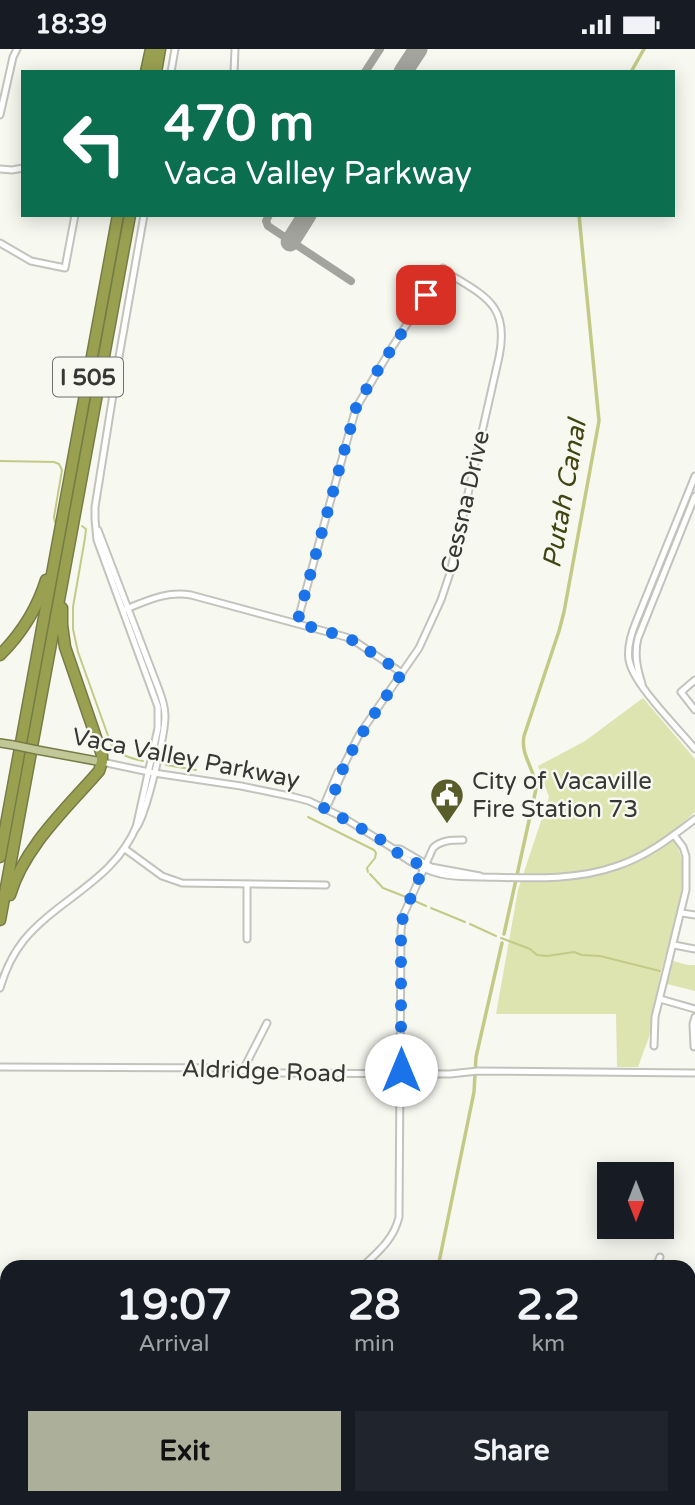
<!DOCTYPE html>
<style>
:root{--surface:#171b24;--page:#20242c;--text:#f1f3f6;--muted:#9ea1a6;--accent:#acb09a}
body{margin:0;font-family:"Varela Round",sans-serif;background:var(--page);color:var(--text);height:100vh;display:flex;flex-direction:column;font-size:26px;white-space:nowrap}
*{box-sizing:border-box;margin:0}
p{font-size:23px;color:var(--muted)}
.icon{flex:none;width:38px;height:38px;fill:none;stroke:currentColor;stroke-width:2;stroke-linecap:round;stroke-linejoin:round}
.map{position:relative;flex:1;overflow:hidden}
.drawer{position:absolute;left:0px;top:1211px;width:696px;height:245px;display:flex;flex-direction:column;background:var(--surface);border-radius:21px 21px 0 0;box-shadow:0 4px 18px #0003}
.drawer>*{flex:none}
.guide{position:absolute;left:21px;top:21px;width:654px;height:147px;border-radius:0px;box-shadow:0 4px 18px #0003;background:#0b6e4f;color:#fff;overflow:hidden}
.needle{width:46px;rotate:180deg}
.tools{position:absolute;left:597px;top:1113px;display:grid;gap:14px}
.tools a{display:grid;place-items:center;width:77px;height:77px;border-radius:0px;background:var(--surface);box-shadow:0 4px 18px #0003;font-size:35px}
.pin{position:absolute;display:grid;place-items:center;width:60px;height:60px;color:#fff;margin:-30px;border-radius:14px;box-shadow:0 4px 10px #0006}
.me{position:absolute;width:77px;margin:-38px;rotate:0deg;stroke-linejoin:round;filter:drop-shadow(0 0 5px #0008)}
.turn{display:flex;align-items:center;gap:24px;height:147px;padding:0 28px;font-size:32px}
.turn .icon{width:91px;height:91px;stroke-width:2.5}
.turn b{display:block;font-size:49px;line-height:60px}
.eta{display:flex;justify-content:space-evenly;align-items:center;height:119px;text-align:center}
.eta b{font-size:42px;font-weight:800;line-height:49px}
.button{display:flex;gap:14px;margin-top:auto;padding:14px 28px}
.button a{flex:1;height:80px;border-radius:0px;background:var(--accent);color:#111;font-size:28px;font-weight:800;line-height:80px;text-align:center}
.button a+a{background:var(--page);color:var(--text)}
.status{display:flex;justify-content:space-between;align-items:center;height:49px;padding:0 35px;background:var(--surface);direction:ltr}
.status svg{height:19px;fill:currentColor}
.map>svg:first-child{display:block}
.green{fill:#dee4af}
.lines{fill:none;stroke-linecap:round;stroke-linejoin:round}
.stream{stroke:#c3ca86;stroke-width:2}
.canal{stroke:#c3ca86;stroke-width:3.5}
.taxiway{stroke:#a3a49e;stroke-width:8}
.runway{stroke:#a3a49e;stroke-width:19}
.minor-casing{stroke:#c2c3bc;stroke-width:9}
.major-casing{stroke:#777c47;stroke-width:10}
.highway-casing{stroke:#777c47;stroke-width:13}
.minor{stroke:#fff;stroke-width:5}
.major{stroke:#c2c797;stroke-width:7}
.highway{stroke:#99a151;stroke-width:10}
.major-bridge-casing{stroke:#777c47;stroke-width:10;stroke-linecap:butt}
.major-bridge{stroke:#c2c797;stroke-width:7}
.route{stroke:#1a73e8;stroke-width:12;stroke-dasharray:0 21.6}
.labels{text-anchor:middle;stroke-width:5;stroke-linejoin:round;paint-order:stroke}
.shield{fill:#f7f8f0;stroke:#71716d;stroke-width:2}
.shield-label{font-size:23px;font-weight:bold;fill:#373735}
.street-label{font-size:24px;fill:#373735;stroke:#f7f8f0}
.poi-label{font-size:24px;fill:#373735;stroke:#f7f8f0;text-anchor:start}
.water-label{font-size:26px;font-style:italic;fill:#414511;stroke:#f7f8f0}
</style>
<div class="status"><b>18:39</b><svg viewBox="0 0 49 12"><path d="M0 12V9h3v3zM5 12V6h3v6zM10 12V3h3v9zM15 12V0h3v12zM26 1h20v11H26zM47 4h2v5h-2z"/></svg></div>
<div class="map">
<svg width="695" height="1456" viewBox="0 0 695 1456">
<rect width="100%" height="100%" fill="#f7f8f0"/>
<g class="green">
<path d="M643 649 695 710V763L672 783 683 813 681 851 661 923 649 988 638 1018H617L616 965H496L518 841 549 748 538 717 585 692Z"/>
<path d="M673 912 688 916H695V942L667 935Z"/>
</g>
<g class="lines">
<g class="stream">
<path d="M0 412 54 413 59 415 62 421 54 468 55 473"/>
<path d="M82 477 86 480 85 489 73 558V580L78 603 111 695C120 706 129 709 143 712"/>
<path d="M166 716 196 721"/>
<path d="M308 768 374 801 376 804 375 809 367 819 368 823"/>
<path d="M370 825 383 839 406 848"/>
<path d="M415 852 426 857"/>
<path d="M431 859 465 873"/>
<path d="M470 875 496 887"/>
<path d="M501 889 530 900 537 906 547 907 574 903 582 906 600 907 660 922"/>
</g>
<g class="canal">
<path d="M631 23 644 0"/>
<path d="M504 885 536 740C536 721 520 707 524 687L559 582 564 563 599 372 579 166"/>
<path d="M438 1218 474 1043 476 1008 502 894"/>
<path d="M389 1456 390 1449"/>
</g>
<g class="taxiway">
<path d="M365 23 380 0"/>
<path d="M269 166 266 172 268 177 351 232"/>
</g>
<g class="runway">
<path d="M403 23 418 0"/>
<path d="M290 193 307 166"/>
</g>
<g class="minor-casing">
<g id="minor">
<path d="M171 23 175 0"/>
<path d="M234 23 235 0"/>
<path d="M0 66 13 8 17 0"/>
<path d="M0 120 12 121 23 119"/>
<path d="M0 194 31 212 65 219 75 166"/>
<path d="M695 427 636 573C631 585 627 598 629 611 633 635 678 679 695 700"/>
<path d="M98 481 159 641C162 649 165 658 165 667 165 686 146 767 136 779"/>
<path d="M126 560C149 551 166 542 191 546L346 588 356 593 402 624"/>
<path d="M297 574 356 359 391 300 443 219 446 223C484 247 510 255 499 308L450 524 441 551 419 599 359 686 345 714 342 725 328 755 324 759"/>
<path d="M695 631 681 643 695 661"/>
<path d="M642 635C637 619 634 605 638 589L695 447"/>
<path d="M102 713 154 724 241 737 294 748 309 752 344 769 394 800"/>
<path d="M324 756 338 723 343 719"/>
<path d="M136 779 158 679V658L97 491 95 470V458L120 302 144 166"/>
<path d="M125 800 162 827 182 834 326 836"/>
<path d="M480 827 431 818 400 800H394C406 812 426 822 441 825 456 829 469 827 484 828 528 829 575 832 617 817 647 807 670 789 695 770"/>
<path d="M247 836V890"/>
<path d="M682 864 695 866"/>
<path d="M674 896 695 900"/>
<path d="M0 939C5 922 12 906 24 891 60 848 114 832 137 776"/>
<path d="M660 950 695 960"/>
<path d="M654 997 655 968 686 841V807L683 798 674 786"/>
<path d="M694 998 693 975 695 968"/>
<path d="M0 1018 232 1019 256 1024H280L450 1025 478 1022 695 1024"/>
<path d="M243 1021 267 974"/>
<path d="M362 1218C378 1203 394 1190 399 1168L401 881 403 867 433 799C441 791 452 791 463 791"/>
<path d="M656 1218 660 1208"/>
<path d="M200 1449V1456"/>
</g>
</g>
<g class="major-casing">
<g id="major">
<path d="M0 694 13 696"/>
<path d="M37 701 102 713"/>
</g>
</g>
<g class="highway-casing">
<g id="highway">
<path d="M146 23 151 0"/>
<path d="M156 23 160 0"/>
<path d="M0 606C22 584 37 560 46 531"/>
<path d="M0 808 118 166"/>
<path d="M10 846C24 798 67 759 99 722L102 713V706L65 598 62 576V559"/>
<path d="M0 871 130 166"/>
</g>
</g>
<use href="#minor" class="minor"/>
<use href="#major" class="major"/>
<use href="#highway" class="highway"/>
<g class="major-bridge-casing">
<path id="major-bridge" d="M13 696 37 701"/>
</g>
<use href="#major-bridge" class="major-bridge"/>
</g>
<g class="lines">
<path class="route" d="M401 1021V881L403 867 424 818 399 805 377 788 324 759C337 745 339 725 348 709 364 679 383 652 402 624L356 593 346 588 297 574 356 359 371 332 426 246"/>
</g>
<defs>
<g id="civic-pin" transform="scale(1.75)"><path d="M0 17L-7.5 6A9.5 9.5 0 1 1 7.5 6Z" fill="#585d2a" stroke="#f7f8f0"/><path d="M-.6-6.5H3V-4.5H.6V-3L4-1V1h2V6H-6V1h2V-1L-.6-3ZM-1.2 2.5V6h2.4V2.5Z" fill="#fff"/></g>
</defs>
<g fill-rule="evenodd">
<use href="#civic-pin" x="447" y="746"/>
</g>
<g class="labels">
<rect class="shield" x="53" y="308.5" width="70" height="39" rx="5"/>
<g class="shield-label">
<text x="88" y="336">I 505</text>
</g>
<g class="street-label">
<text transform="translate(465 453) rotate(-77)" y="8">Cessna Drive</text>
<text transform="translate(186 709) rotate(11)" y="8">Vaca Valley Parkway</text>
<text transform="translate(264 1022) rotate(2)" y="8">Aldridge Road</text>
</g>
<g class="poi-label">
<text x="472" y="740">City of Vacaville<tspan x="472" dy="28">Fire Station 73</tspan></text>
</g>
<g class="water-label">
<text transform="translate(564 445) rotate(-80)" y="9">Putah Canal</text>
</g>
</g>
</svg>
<div class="tools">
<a><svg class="needle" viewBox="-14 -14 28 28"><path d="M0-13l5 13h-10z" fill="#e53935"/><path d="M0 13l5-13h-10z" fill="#9ea1a6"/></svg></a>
</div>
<div class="pin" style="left:426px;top:246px;background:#d93025"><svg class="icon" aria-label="arrive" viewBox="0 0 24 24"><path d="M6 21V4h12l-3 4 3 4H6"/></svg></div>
<svg class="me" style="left:401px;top:1021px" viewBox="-20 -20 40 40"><circle r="19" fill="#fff"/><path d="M0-13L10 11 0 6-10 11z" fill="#1a73e8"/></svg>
<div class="guide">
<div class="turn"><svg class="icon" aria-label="left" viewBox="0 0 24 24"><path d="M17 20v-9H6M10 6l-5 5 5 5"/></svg><div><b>470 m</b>Vaca Valley Parkway</div></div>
</div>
<section class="drawer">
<div class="eta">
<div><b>19:07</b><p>Arrival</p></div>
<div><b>28</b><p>min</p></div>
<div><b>2.2</b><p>km</p></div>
</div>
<div class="button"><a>Exit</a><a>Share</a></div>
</section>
</div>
